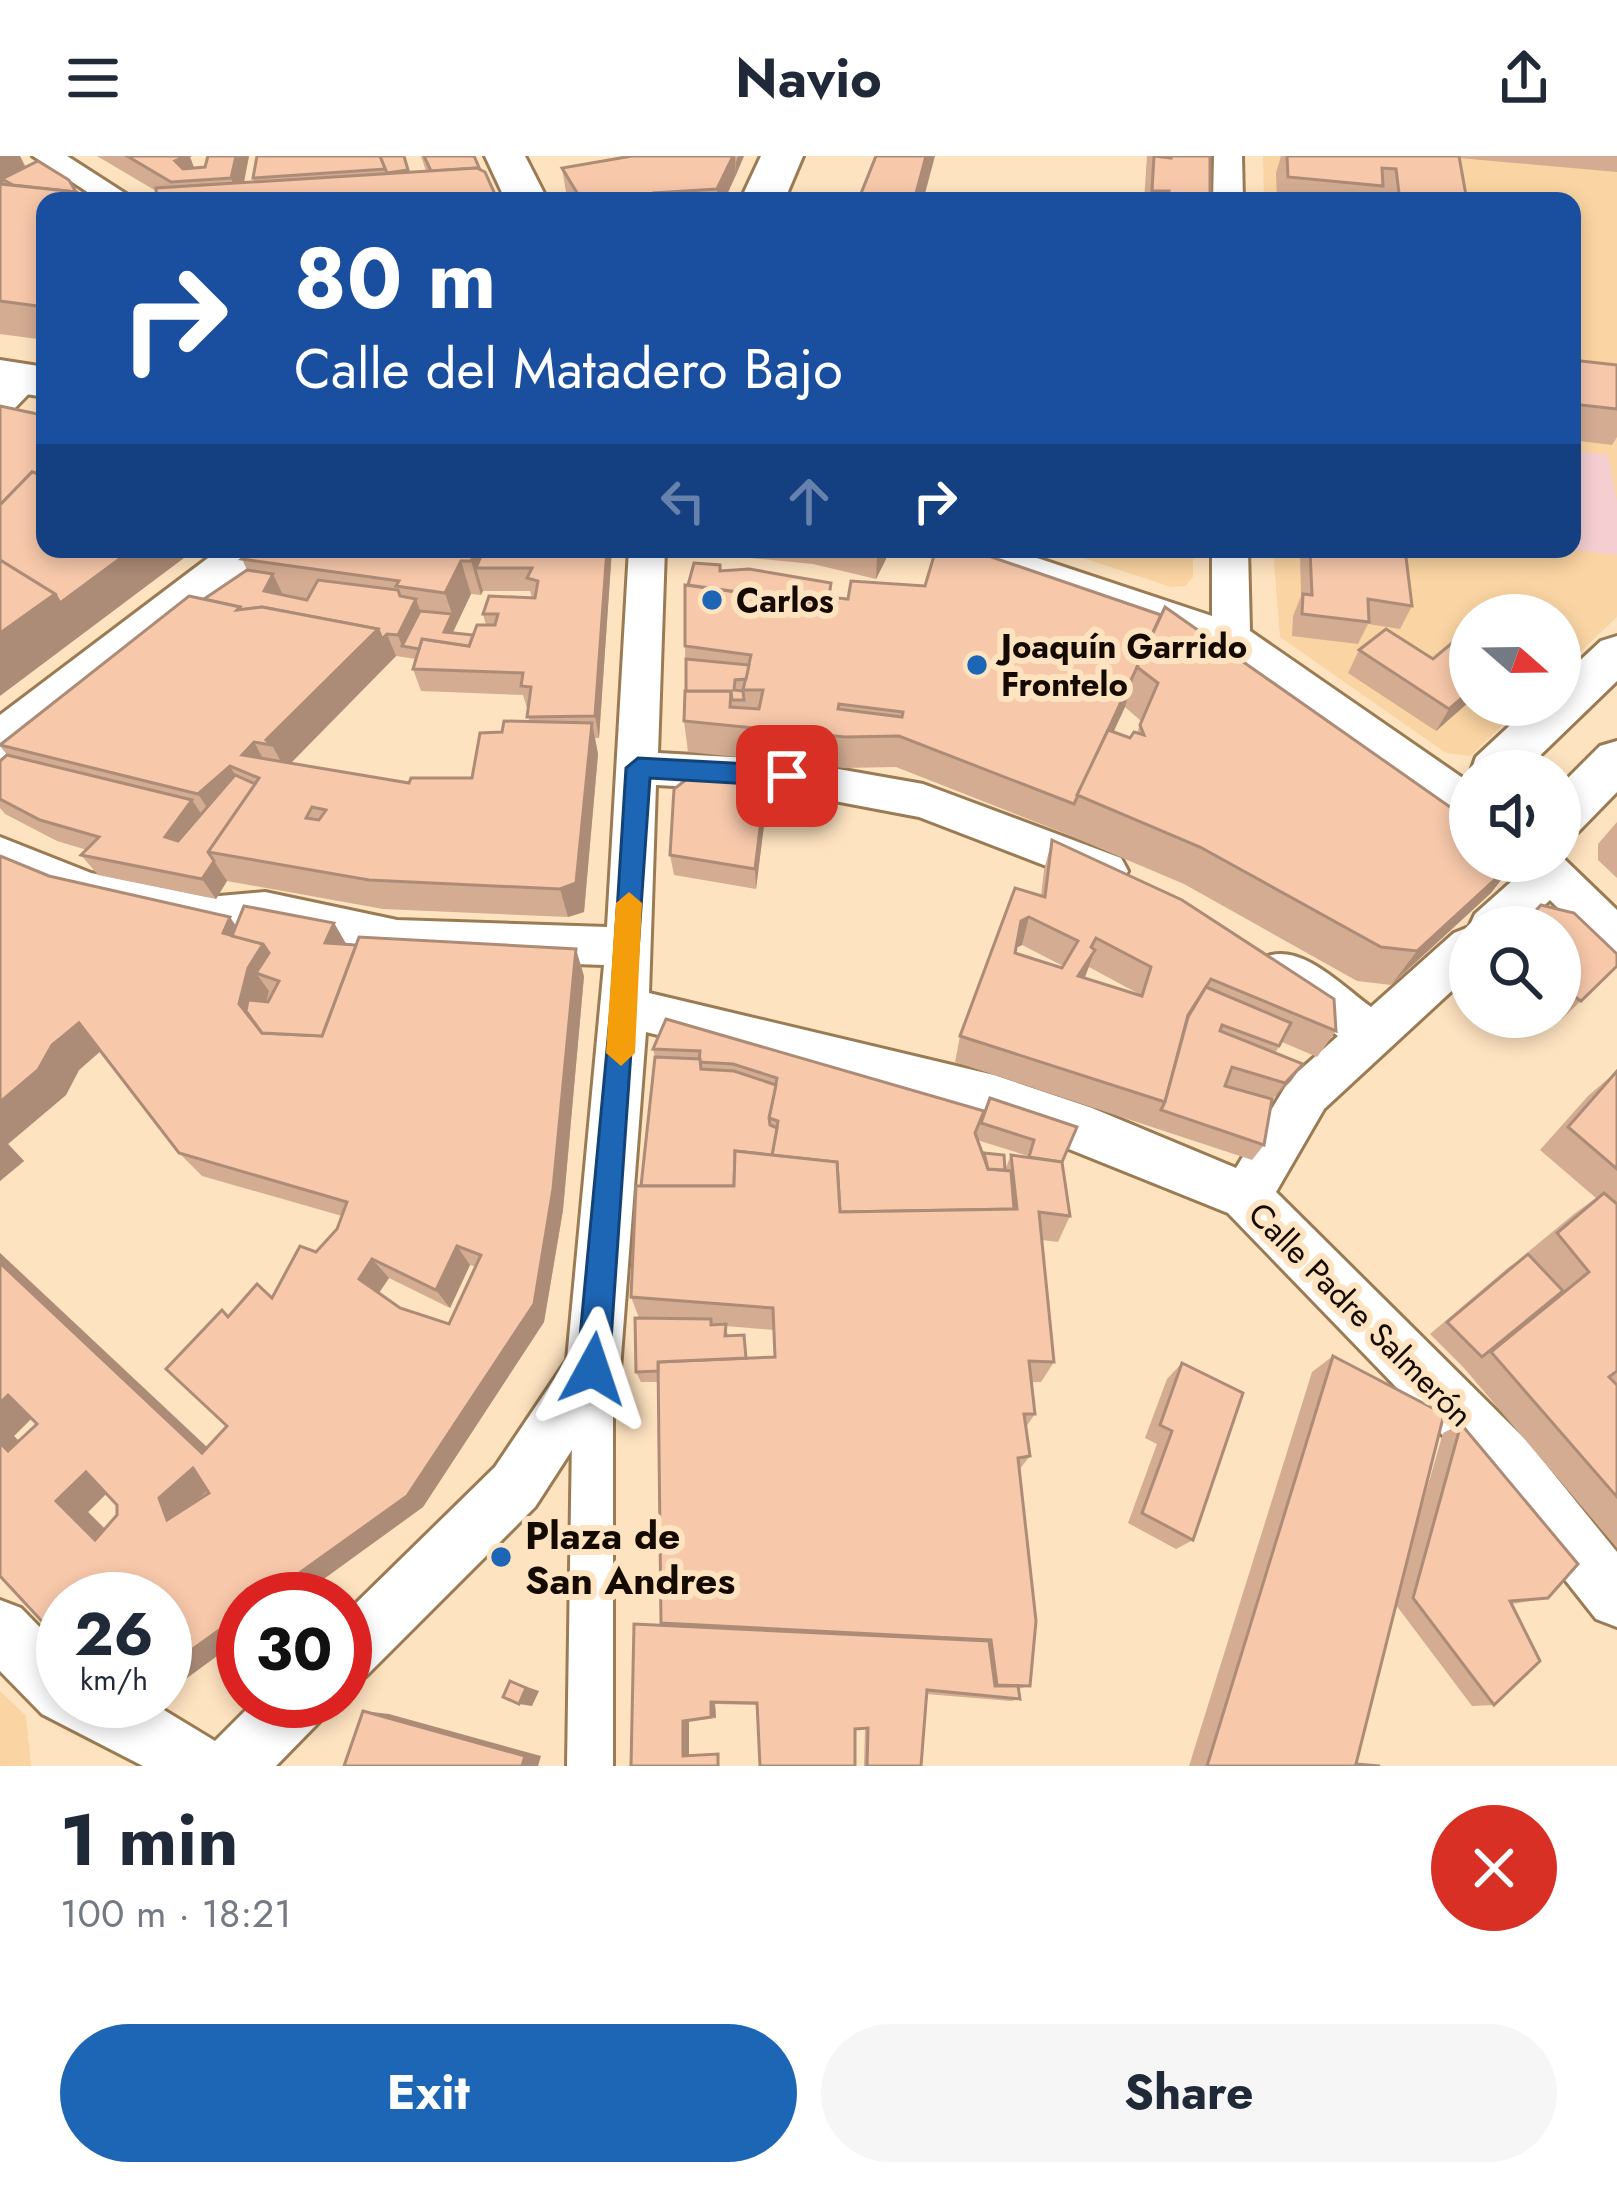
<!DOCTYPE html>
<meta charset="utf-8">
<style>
:root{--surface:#fff;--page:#f6f6f7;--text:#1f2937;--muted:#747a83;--accent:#1d66b6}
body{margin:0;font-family:Jost,sans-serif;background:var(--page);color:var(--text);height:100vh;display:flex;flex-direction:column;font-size:45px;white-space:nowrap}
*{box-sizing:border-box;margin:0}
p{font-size:39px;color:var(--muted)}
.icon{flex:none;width:66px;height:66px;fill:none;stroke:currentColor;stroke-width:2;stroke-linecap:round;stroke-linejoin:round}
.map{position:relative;height:1610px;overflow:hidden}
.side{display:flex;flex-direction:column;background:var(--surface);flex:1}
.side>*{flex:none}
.banner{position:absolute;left:36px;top:36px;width:1545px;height:366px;border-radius:24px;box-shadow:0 6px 18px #0003;background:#1a4fa0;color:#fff;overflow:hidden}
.needle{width:78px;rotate:110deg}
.buttons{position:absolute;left:1449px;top:438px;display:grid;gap:24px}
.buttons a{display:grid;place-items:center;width:132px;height:132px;border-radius:50%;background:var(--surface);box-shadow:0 6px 18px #0003;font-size:60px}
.speed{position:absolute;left:36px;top:1416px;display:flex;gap:24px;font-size:60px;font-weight:700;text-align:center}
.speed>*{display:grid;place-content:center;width:156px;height:156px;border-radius:50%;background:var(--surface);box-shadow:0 6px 18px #0003;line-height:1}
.speed small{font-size:30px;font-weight:400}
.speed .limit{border:18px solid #d22;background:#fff;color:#111}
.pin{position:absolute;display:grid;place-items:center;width:102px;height:102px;color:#fff;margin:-51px;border-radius:24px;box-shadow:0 6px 18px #0006}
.me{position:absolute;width:132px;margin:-66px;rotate:5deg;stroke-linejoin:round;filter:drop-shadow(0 0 9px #0008)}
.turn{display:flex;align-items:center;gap:42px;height:252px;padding:0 60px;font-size:54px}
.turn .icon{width:156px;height:156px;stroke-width:2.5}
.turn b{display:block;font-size:84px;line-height:102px}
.lanes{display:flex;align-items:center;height:114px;padding:0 60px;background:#0003;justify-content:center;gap:60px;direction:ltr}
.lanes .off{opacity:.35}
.round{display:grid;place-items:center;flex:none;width:126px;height:126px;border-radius:63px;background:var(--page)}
.overview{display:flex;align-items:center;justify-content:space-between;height:204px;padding:0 60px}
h1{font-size:72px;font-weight:700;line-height:90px}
.primary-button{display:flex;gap:24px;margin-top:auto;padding:24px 60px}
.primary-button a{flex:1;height:138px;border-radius:72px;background:var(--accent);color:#fff;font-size:48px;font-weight:700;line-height:138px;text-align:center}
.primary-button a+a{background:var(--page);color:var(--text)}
header{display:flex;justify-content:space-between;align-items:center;height:156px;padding:0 60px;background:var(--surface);font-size:54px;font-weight:700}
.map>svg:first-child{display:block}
.built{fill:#fad4a2}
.green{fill:#f4ced0}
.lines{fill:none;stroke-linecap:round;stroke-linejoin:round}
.pedestrian-casing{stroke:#9a7b53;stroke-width:6}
.minor-casing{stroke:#9a7b53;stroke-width:6}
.tertiary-casing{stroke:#9a7b53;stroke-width:6}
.secondary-casing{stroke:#9a7b53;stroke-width:6}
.primary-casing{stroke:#9a7b53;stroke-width:6}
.pedestrian{fill:#fff;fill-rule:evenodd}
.minor{fill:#fff;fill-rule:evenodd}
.tertiary{fill:#fff;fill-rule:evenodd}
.secondary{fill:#fff;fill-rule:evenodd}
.primary{fill:#fff;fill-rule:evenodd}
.wall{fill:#d4ac92;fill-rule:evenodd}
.shaded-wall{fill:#ad8c77}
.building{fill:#f7c8aa;stroke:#ad8c77;stroke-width:3;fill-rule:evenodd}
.route{fill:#1d66b6;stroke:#134276;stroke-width:3}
.slow{fill:#f59e0b}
.poi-dot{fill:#1d66b6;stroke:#fee3c0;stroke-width:4.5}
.labels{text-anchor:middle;stroke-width:12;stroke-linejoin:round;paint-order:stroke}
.poi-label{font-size:33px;font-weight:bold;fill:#150a00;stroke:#fee3c0;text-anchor:start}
.street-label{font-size:33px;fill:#150a00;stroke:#fee3c0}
.near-poi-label{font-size:39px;font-weight:bold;fill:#150a00;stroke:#fee3c0;text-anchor:start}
</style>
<header><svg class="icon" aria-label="menu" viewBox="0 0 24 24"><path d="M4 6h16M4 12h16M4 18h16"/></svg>Navio<svg class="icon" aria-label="share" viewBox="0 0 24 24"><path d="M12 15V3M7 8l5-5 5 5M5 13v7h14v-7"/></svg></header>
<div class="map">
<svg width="1617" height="1610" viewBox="0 0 1617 1610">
<rect width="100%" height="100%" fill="#fee3c0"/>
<g class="built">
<path d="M1263 0H1617V461L1560 515V459H1470V549H1524L1470 600 1446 597 1280 481 1273 393H1572V45H1264Z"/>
<path d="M1056 393H1193V421L1185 430 1171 431Z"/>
<path d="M0 1535 26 1560 31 1610H0Z"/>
</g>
<path class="green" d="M1572 295 1608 299 1617 345V399L1562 393H1572Z"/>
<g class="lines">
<g class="pedestrian-casing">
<path id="pedestrian" d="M593 1196 607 1202 613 1216V1610H567L573 1216 579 1202Z"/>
</g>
<g class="minor-casing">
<g id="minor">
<path d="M33 0H67L137 45H101Z"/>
<path d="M1214 0H1242L1243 45H1213Z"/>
<path d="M26 213 43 223 12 255 0 258V229Z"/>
<path d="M629 393H665L658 597 787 604 923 628 1121 702 1128 715 1121 728 1106 733 919 661 787 636 656 629 649 837 994 919 1092 952 1236 1012 1290 923 1338 880 1268 828 1261 814 1268 800C1303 788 1343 831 1371 851L1454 777 1469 771 1475 758 1522 716 1517 705H1560V699L1617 754V801L1601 795 1550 744 1521 771H1470V818L1324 953 1276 1036 1527 1285 1617 1396V1471L1596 1463 1487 1325 1228 1057 994 963 646 876 620 1213 612 1232 535 1351 366 1520 345 1529V1458L495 1311 567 1204 604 809 397 802 353 788 265 772 208 779 86 752 0 717V681L91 717 208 741 265 736 397 764 607 771Z"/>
<path d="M952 393H1010L1212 460V393H1248L1250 475 1470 627V666L1455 661 1217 491 957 402Z"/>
<path d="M0 1444 21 1452 63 1495V1545H149L215 1585 255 1545H328L319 1566 276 1610H143L42 1558 0 1515Z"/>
</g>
</g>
<g class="tertiary-casing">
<g id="tertiary">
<path d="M1617 480V525L1524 615 1470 618 1476 601 1532 549H1560V523L1601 485Z"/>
<path d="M1617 585V636L1578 676 1560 682V630L1600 590Z"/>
</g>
</g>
<g class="secondary-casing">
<path id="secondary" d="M485 0H525L548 45H506Z"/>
</g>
<g class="primary-casing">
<g id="primary">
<path d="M761 0H803L784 45H740Z"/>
<path d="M0 204 45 211V241L0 234Z"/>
<path d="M220 393H283L275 406 21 607 0 614V559Z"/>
</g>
</g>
<use href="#pedestrian" class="pedestrian"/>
<use href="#minor" class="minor"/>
<use href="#tertiary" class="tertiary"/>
<use href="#secondary" class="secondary"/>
<use href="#primary" class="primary"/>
</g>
<g class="wall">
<path d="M0 0H20L45 45V184L0 178Z"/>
<path d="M97 0H192L190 1 194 12 205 11 206 0H249L244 27 254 26 253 22 404 0 409 16 426 15 421 0H474L480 14 156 35Z"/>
<path d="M632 0H744L724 45H571L566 36 562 12Z"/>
<path d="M1147 0H1210V45H1144Z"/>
<path d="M1281 0H1617V16L1459 2 1467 45H1277L1276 17Z"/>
<path d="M1572 204 1617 209V281L1612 289 1572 284Z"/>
<path d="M257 393H612L599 582H595L598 598 584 756 568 761 383 753 227 725 216 743 98 719 81 699 87 694 57 685 5 658 0 652V605L7 599 0 590 247 414 242 403ZM483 435H530L532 442 483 458 486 469 473 479 452 477 471 438 481 439ZM396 500 416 503 413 513 421 535 523 539 527 552H528L529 565 502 576 472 622 409 627 291 607Z"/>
<path d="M690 393H887L886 403 876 423 813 408 691 396Z"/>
<path d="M936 393 1470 705H1516L1491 737 1391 829 1357 825 1184 728 1066 678 896 611 844 612 688 596 684 565 686 535 685 490 688 429 831 427V442L848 443 925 430ZM1125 551 1141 565 1137 577 1130 582 1113 576Z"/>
<path d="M1302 393H1405L1412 450 1400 473 1368 468 1358 488 1292 480 1293 460 1301 440 1300 399Z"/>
<path d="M1359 494 1470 545 1436 575 1348 517Z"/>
<path d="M767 645 756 733 674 719 670 699Z"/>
<path d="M1617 666V722L1598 704V688Z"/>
<path d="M1052 684 1336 875 1317 901 1282 886 1275 897 1303 908 1291 925 1272 943 1264 989 1252 1004 955 906 960 880 1041 740 1044 714ZM1022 789 1063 810 1062 812 1015 797 1016 792ZM1089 811 1139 838 1138 839 1084 822Z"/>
<path d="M49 720 236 770 334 767 345 786V788L584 820 563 1054 544 1166 423 1351 296 1443H243V1481L165 1538V1443L0 1420V1097L207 1291 227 1270 222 1154 230 1160 272 1141 337 1073 342 1060 202 1020 179 997 101 895 79 914 66 939 8 988 24 1005 0 1025ZM470 1109 476 1111 449 1168 400 1152 379 1137 389 1122 450 1152ZM31 1263 37 1268 19 1285 14 1280ZM106 1338 117 1349V1359L105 1373 88 1356Z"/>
<path d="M1560 771 1617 810 1562 863 1559 861Z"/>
<path d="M1470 822V849L1456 838Z"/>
<path d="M1486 861H1504L1496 868Z"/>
<path d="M666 863 984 955 990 942 1062 1006 1070 1060 1058 1086 1042 1084 1054 1206 1041 1226H1031L1035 1258 1026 1271 1030 1300 1019 1314 1030 1530 1018 1533 1020 1543 1011 1545 926 1538 921 1610H864L865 1573 855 1574 757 1549 715 1548 716 1562 689 1566V1600L722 1598 631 1610 665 1469 661 1467 658 1226H641L636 1216 639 1162 631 1141 655 901 653 893ZM977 984 1028 1000V1001L1011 999 1005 1014 983 1000ZM726 1170 774 1174 775 1201 747 1202 728 1180Z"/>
<path d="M1617 915V1392L1464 1212 1430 1178 1509 1111 1528 1098 1536 1106 1528 1096 1574 1058 1596 1042 1540 994 1588 940Z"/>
<path d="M1333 1200 1413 1381 1443 1277 1461 1268 1548 1442 1512 1448 1494 1549 1472 1550 1396 1449 1356 1608 1380 1610H1189L1312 1216Z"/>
<path d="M1182 1207 1193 1384 1176 1393 1128 1367 1157 1288 1145 1282 1167 1223Z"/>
</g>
<g class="shaded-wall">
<path d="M0 0H20L27 16 2 23 4 26 0 28Z"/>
<path d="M173 0H192L190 1 198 22 183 25Z"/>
<path d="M236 0H249L240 45 231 22Z"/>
<path d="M733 0H735L736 19 724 45H718L717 33Z"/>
<path d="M738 0H744L736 19V6Z"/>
<path d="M926 0H935L923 45H914Z"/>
<path d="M133 393H196L0 540V477L55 438Z"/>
<path d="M477 393H498L476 412 483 435 481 439 471 405Z"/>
<path d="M607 393H612L599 582 595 560Z"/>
<path d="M881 393H887L886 403 876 423 877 400Z"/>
<path d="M461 405 471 438 448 487 444 476 452 458 445 437Z"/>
<path d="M273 418 284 441 264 435Z"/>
<path d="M416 443 424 466 402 490 398 479Z"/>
<path d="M378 473 387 478 396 500 285 613 272 589 266 584Z"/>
<path d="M1134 519 1125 551 1083 642 1078 640Z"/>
<path d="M1470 535V545L1436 575 1449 553Z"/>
<path d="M592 567 598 598 584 756 568 761 560 733Z"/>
<path d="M254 586 271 617 242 599Z"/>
<path d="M230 610 248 641 218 668 198 638Z"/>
<path d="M766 624 767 645 756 733 755 713Z"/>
<path d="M192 644 206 665 180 701 165 681Z"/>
<path d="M214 705 227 725 216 743 202 723Z"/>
<path d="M1515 705 1491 737 1391 829 1417 795Z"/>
<path d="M230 761 249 789 223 777Z"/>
<path d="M1029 761 1022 789 1014 793 1021 765Z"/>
<path d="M334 767 345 786 337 806 325 787Z"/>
<path d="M1096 782 1089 803 1095 794 1085 821 1069 847 1078 820Z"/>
<path d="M263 788 282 815 256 817 269 835 259 873 239 848 248 812Z"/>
<path d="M576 793 584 820 563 1054 544 1166 423 1351 296 1443H263L407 1340Z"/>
<path d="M79 867 104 892 79 914 66 939 8 988 24 1005 0 1025V946L52 889Z"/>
<path d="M1303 908 1291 925 1273 943 1285 927Z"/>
<path d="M457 1090 470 1109 450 1152 436 1134Z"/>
<path d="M0 1097 227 1310 202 1297 0 1107Z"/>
<path d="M372 1103 389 1122 376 1141 359 1123Z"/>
<path d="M8 1239 40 1254 14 1280 41 1308 8 1295 0 1287V1247Z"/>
<path d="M193 1312 219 1324 187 1353 167 1364 159 1342Z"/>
<path d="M86 1316 116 1328 88 1356 125 1393 95 1384 56 1345Z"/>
<path d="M243 1457V1481L165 1538V1513Z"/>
<path d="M510 1525 539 1535 532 1550 519 1548Z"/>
<path d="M711 1546 715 1548 716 1562 711 1561Z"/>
<path d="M363 1555 389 1558 541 1600 538 1610H522Z"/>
<path d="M683 1565 689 1566V1600H683Z"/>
</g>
<g class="building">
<path d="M127 0H185L175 5 183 13 205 11 208 0H236L231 22 171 26Z"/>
<path d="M257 0H380L386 13 253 22Z"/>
<path d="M380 0H404L408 14 387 17Z"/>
<path d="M424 0H474L480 14 477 12 431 15Z"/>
<path d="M632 0H733L717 33 654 37 656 45H582L562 12Z"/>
<path d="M876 0H926L914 45H858Z"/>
<path d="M1154 0 1171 2V0H1210V45H1151V42L1168 43 1169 35H1152Z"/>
<path d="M1287 0H1459L1467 45H1400L1396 13 1382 12 1383 30 1288 21Z"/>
<path d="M38 5 69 24 76 36 13 29 2 23Z"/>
<path d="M477 12 485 16 498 45H157L156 32Z"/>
<path d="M0 28 77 36 78 45H45V151L0 145Z"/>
<path d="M1572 204 1617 209V253L1572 248Z"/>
<path d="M0 250 42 259 45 256V320L32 316 2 347H0Z"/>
<path d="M32 316 45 320V393H133L60 447 55 438 0 404V349Z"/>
<path d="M257 393H477L471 405H461L445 437 396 430 399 425 242 403Z"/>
<path d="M484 393H607L595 560 527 561 531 531 521 530 523 517 413 513 422 483 469 490 477 469H495L498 458H483L489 440 535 442 538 425 527 422 532 412H476Z"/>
<path d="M850 393H881L877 400Z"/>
<path d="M936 393H968L1161 459 1074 648 899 580 845 581 684 565 685 535H731L730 551 759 553 763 534H743L751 499 685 490V429L826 448 828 441 848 443 851 425 925 430ZM839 548 903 556 902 561 838 553Z"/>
<path d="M1310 393H1405L1412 450 1368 443 1369 466 1302 458 1303 438 1312 439Z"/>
<path d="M0 404 55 438 0 477Z"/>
<path d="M694 407 720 409V415L749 413 831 427 829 441 826 448 688 429Z"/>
<path d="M247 414 273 418 264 435 307 444 318 424 398 434 400 440 416 443 398 479 387 478 382 483 378 473 262 451 241 454 240 451 204 443Z"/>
<path d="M189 440 240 451 237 454 262 451 378 473 266 584 272 589 254 586 242 599 409 627 411 622H472L480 577 502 576 504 565 592 567 576 727 560 733 369 724 208 696 259 622 230 610 198 638 0 589ZM312 651 326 654 319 664 306 662Z"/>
<path d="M1165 451 1470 665V705H1515L1417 795 1381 791 1200 691 1077 639 1108 574 1130 582 1134 576 1144 579 1140 569 1158 527 1137 511Z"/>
<path d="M420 455 452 458 444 476 473 479 469 490 422 483 419 493 402 490Z"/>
<path d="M1470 472V535L1449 553 1359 494 1386 473 1433 503Z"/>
<path d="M686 503 749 509 746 523 735 524 734 534 743 535 744 544H732L731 535H686Z"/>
<path d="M7 599 192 644 165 681 178 685 235 619 255 628 208 696 214 705 202 723 81 699 99 681 40 664 0 643V605Z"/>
<path d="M696 616 766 624 755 713 670 699 674 633Z"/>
<path d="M1052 684 1182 744 1334 843 1336 875 1211 823 1188 859 1165 946 960 880 1015 732 1045 741ZM1029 761 1078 785 1062 812 1015 797 1021 765ZM1096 782 1151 811 1142 840 1078 820 1095 794 1091 791Z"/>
<path d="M0 700 49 720 230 761 223 777 263 788 248 812 239 848 262 877 322 880 359 781 576 793 553 1033 534 1148 407 1340 263 1443H243V1457L165 1513V1443H63V1488L0 1420V1287L8 1295 37 1268 8 1239 0 1247V1107L202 1297 227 1270 166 1213 222 1154 228 1161 257 1128 272 1142 300 1090 316 1096 337 1073 347 1046 179 997 79 867 52 889 38 914 0 946ZM457 1090 481 1099 449 1168 400 1152 359 1123 372 1103 436 1134ZM193 1312 209 1337 167 1364 159 1342ZM86 1316 117 1349V1359L95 1384 56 1345Z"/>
<path d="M1541 749 1574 757 1617 798V810L1581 845 1560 831V771H1520Z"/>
<path d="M244 750 334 767 325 787 356 789 322 880 262 877 246 855 248 844 268 846 279 825 256 817 269 797 263 788 232 780Z"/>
<path d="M1206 831 1291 867 1279 890 1222 869 1220 875 1303 908 1285 927 1232 911 1225 930 1272 943 1264 989 1161 954 1165 946 1188 861Z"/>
<path d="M666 863 984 955 975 977 988 1013 1011 1015 1014 1053 840 1056 837 1006 772 999 778 965 769 962 777 922 733 908 699 906 700 895 653 893Z"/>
<path d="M655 901 700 903 701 913 734 915 776 929 769 962 770 969 777 972 772 999 735 995 734 1030H641Z"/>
<path d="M1617 915V1013L1568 971Z"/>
<path d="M990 942 1077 971 1062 1006 1029 1001 1034 984 981 967Z"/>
<path d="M735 995 837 1006 840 1056 1017 1053 1011 999 1062 1006 1070 1060 1039 1056 1054 1206 1029 1205 1035 1258H1024L1030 1300 1018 1302 1036 1465 1030 1530 997 1529 991 1484 661 1467 658 1206 775 1201 773 1152 631 1141 636 1030H734Z"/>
<path d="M984 997 1004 999 1005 1014 988 1013Z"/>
<path d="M1604 1037 1617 1048V1215L1609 1221 1617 1229V1341L1491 1196 1589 1116 1557 1077Z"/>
<path d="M1528 1098 1563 1135 1482 1201 1447 1166Z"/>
<path d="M635 1162 711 1163V1169L726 1168 725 1180 744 1179 746 1202 658 1206V1215L636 1216Z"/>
<path d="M1333 1200 1444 1258 1356 1608 1380 1610H1207Z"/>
<path d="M1182 1207 1243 1237 1193 1384 1142 1357 1172 1275 1160 1269Z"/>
<path d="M1461 1268 1578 1408 1548 1442 1510 1445 1540 1505 1494 1549 1413 1442Z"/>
<path d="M634 1468 989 1485 995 1530H1018L1020 1543 927 1534 921 1610H867L868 1572 855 1573V1610H760L757 1547 711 1546V1561L683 1565V1600L718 1598V1610H631Z"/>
<path d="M510 1525 526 1532 519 1548 503 1541Z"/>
<path d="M363 1555 525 1600 522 1610H344Z"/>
</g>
<path class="route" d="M638 602 787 610 800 620 787 630 650 622 609 1213 605 1224 593 1229 582 1224 577 1213 611 851 626 612Z"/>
<path class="slow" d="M629 736 642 747 635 897 621 910 606 897 616 747Z"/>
<g class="poi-dot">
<circle cx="712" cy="444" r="12"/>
<circle cx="977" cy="509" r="12"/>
<circle cx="501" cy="1401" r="12"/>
</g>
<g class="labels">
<g class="poi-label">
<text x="736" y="456">Carlos</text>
<text x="1001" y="502">Joaquín Garrido<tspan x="1001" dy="38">Frontelo</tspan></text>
</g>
<g class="street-label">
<text transform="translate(1361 1158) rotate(45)" y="12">Calle Padre Salmerón</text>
</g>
<g class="near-poi-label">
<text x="525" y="1393">Plaza de<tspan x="525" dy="45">San Andres</tspan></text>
</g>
</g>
</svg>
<div class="buttons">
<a><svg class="needle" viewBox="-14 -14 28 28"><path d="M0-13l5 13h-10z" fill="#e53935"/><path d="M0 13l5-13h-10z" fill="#747a83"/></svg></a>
<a><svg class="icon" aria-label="sound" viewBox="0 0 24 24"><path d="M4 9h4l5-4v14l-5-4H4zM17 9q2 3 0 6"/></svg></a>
<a><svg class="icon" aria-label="search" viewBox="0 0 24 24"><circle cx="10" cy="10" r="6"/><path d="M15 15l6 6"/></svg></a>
</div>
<div class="speed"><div>26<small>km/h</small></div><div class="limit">30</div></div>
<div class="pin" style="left:787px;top:620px;background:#d93025"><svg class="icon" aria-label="arrive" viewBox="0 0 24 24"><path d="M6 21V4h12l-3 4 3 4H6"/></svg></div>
<svg class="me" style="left:593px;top:1213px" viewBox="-20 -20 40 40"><path d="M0-17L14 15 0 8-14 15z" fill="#1d66b6" stroke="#fff" stroke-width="4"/></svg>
<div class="banner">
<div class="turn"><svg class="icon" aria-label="right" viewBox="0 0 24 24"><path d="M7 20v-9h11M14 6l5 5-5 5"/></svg><div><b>80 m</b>Calle del Matadero Bajo</div></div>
<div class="lanes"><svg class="icon off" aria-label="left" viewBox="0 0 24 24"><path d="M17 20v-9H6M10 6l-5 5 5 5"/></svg><svg class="icon off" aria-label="ahead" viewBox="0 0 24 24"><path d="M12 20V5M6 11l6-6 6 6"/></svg><svg class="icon" aria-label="right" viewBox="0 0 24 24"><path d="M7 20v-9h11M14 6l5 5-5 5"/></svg></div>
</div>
</div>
<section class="side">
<div class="overview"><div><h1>1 min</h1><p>100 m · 18:21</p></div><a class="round" style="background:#d93025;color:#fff"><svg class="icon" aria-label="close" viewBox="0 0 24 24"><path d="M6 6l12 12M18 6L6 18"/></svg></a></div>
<div class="primary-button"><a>Exit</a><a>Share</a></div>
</section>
